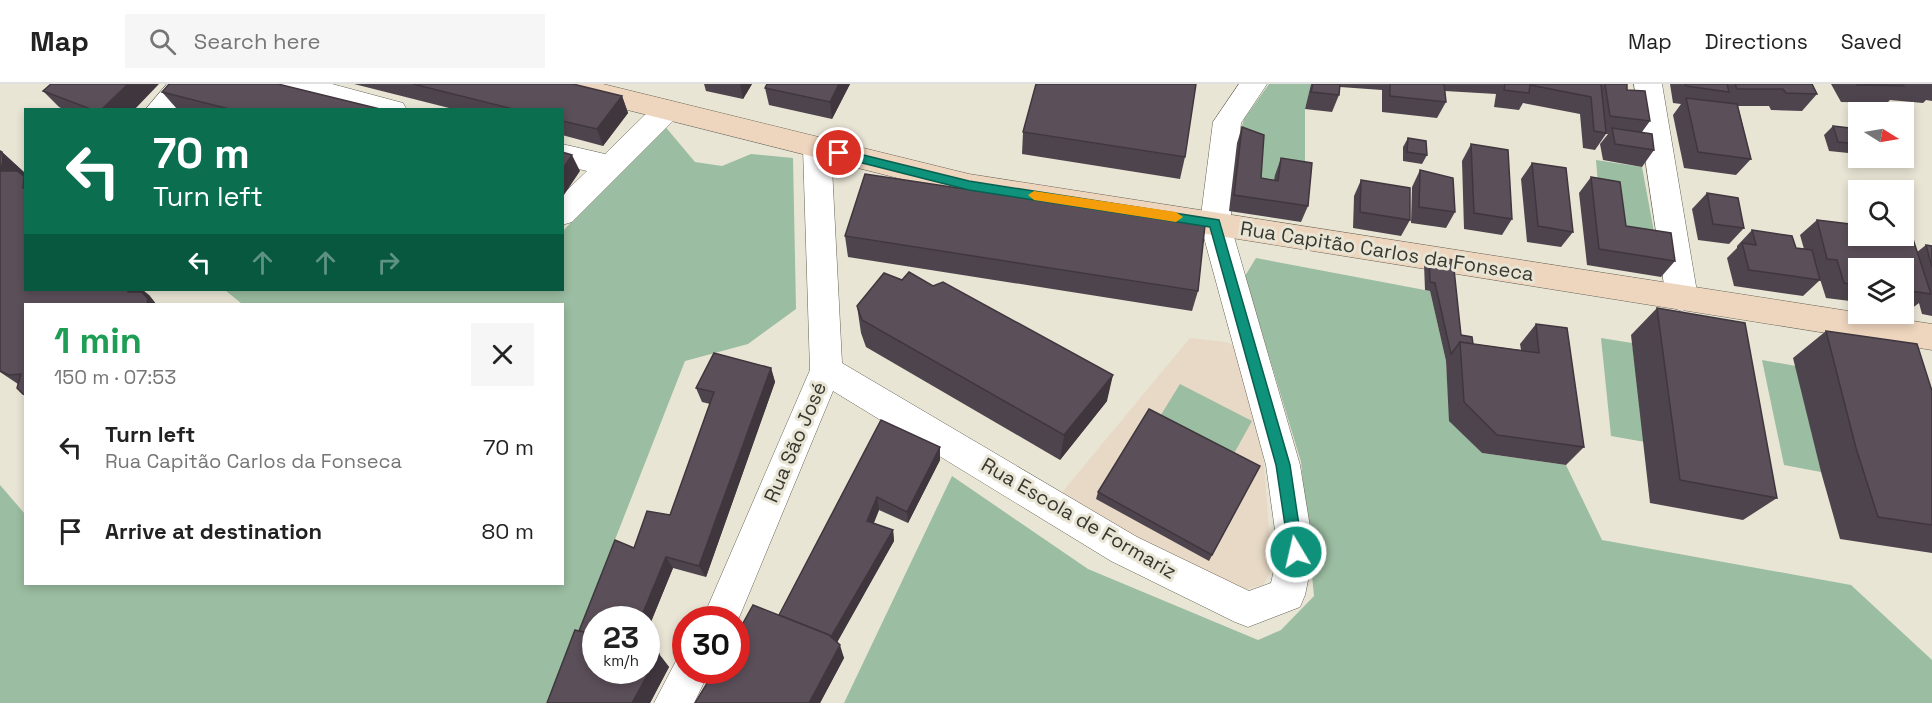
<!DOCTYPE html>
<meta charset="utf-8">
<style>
:root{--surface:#fff;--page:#f6f6f6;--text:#222;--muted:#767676;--line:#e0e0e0}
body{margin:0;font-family:"Space Grotesk",sans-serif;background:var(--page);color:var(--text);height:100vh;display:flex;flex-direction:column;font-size:22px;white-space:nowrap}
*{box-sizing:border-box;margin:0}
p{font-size:20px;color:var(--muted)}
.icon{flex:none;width:33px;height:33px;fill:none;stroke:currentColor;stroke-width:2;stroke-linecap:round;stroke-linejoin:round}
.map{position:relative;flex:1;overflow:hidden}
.sheet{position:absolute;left:24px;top:219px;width:540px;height:282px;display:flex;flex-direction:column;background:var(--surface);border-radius:0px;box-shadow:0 3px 9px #0003}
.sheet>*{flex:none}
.top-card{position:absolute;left:24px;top:24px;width:540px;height:183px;border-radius:0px;box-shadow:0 3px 9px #0003;background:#0b6e4f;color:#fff;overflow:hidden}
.needle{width:39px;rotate:101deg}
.controls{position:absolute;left:1848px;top:18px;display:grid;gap:12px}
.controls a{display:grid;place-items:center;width:66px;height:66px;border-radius:0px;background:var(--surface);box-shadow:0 3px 9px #0003;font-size:30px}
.speed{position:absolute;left:582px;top:522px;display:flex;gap:12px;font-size:30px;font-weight:700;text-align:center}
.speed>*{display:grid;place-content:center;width:78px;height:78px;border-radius:50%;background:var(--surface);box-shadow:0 3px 9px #0003;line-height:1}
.speed small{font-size:15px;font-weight:400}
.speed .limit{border:9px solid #d22;background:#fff;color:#111}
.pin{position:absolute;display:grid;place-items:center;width:51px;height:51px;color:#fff;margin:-26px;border:3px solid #fff;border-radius:50%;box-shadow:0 2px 6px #0007}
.me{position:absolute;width:66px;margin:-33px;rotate:351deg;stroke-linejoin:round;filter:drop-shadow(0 0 4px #0008)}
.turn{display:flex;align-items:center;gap:21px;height:126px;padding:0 30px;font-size:27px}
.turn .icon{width:78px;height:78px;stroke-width:2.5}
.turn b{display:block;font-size:42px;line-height:51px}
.lanes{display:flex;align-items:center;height:57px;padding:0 30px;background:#0003;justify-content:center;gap:30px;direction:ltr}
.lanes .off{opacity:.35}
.round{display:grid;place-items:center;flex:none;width:63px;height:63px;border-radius:0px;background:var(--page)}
.headline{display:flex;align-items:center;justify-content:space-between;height:102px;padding:0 30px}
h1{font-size:36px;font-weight:600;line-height:45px;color:#1e9e55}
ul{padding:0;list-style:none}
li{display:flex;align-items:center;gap:18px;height:84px;padding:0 30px}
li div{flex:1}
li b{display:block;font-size:22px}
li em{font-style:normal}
header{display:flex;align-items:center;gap:36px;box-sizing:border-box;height:84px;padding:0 30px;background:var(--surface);border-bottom:2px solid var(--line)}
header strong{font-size:28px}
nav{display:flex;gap:33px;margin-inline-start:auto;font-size:21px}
.search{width:420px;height:54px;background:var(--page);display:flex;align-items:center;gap:15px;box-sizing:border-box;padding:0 21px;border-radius:0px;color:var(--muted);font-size:22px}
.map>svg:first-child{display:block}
.education{fill:#e7d9c6}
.green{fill:#9bbda1}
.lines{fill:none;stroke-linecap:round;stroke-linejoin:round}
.street-casing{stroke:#656254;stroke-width:1}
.secondary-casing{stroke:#656254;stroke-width:1}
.street{fill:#fff;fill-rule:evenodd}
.secondary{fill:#eed5be;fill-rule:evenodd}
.wall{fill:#4e444d}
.shaded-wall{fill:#40373e}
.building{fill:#5b4f59;stroke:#40373e;stroke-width:1.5}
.route{fill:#0e927b;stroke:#095f50;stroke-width:1.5}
.slow{fill:#f59e0b}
.labels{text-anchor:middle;stroke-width:6;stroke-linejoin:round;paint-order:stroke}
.street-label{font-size:20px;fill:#383730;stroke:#e9e5d5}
</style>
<header>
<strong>Map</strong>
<div class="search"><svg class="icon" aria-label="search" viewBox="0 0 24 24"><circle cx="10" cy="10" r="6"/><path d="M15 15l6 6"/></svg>Search here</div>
<nav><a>Map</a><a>Directions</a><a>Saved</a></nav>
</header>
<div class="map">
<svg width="1932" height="619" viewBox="0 0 1932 619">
<rect width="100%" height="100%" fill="#e9e5d5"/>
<path class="education" d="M1190 254 1226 258 1237 263 1263 367 1272 485 1263 501 1248 505 1233 504 1220 498 1059 412Z"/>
<g class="green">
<path d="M1269 0H1311L1305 25V95L1273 113 1237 59 1244 35Z"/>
<path d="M663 40 695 78 722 82 751 70 793 74 796 225 748 260 685 277 551 619H0V401L25 430 26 500H562V220H242L225 206H562L563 147Z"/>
<path d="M1596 76 1642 83 1657 164 1613 157 1599 112Z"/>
<path d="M1256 174 1430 207 1446 277 1450 337 1482 369 1566 381 1602 456 1851 501 1932 576V619H844L952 392 1088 485 1258 556 1281 546 1314 512 1301 378 1245 192Z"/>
<path d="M1601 254 1632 259 1645 358 1611 352Z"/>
<path d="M1762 276 1796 282 1821 388 1784 381Z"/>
<path d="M1180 300 1252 337 1232 373 1159 334Z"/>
</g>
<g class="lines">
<g class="street-casing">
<g id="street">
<path d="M167 0H197L176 26H145Z"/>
<path d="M281 0H332L403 19 407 26H354L285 7Z"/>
<path d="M1239 0H1267L1241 39 1230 139 1300 381 1314 468 1305 511 1300 523 1248 543 1235 538 1111 477 833 307 736 541V536H702L810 286 803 64 807 57 817 53 827 57 831 64 842 279 1137 453 1249 507 1271 499 1278 468 1266 381 1200 139 1213 38Z"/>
<path d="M1634 0H1662L1698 214 1693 223 1682 227 1671 223 1666 214Z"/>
<path d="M667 16 677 19 681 26 677 33 572 138 562 141V111L587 87 562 81V60L605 70 657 19Z"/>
<path d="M686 569V586H710L694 619H654L678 573Z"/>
</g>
</g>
<g class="secondary-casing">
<path id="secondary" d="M550 0H603L969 90 1932 240V266L969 112 564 10 554 7Z"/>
</g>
<use href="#street" class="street"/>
<use href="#secondary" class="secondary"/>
</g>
<g class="wall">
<path d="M354 0H573L622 12 628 29 603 62 562 51V26H457Z"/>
<path d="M704 0H752L743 15 706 7Z"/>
<path d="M767 0H850L832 35 769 21 765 4Z"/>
<path d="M1311 0H1627V6L1650 37 1642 48 1654 66 1642 83 1603 76 1600 60 1608 50H1606L1595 66 1583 64 1580 30 1523 19 1519 26 1494 23 1496 10 1445 7 1446 18 1437 34 1382 28V6L1340 3 1339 11 1332 28 1305 25Z"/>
<path d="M1670 0H1812L1817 10 1802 27 1771 26 1769 22H1738L1751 75 1736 91 1684 84 1673 31 1681 20 1673 19Z"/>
<path d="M1831 0H1932V17L1926 16 1923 19 1890 16 1887 19 1841 18Z"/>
<path d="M43 7 134 26H65L59 23Z"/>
<path d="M162 8 384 26H180L177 25Z"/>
<path d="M1833 42 1858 45V70L1829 67 1824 51Z"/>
<path d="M1242 43 1261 94 1274 96 1275 91 1281 74 1308 122 1301 138 1229 127 1237 59Z"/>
<path d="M1023 48 1185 73 1180 95 1022 70Z"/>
<path d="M1408 54 1427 71 1422 80 1403 77V63Z"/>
<path d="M1471 60 1512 135 1502 151 1464 145 1462 77Z"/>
<path d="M0 67 2 68 26 90V206L149 211 156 220H26V312L23 310 18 300 0 288Z"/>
<path d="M1532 79 1573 148 1561 163 1527 158 1521 95Z"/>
<path d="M1420 86 1455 128 1446 144 1411 139 1412 103Z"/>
<path d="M1591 93 1626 142 1675 177 1661 193 1587 181 1579 109Z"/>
<path d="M1361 96 1410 136 1401 152 1353 144 1354 112Z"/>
<path d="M1707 109 1744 144 1729 160 1698 156 1692 125Z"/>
<path d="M1817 136 1917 168 1926 161 1932 162V232L1922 230 1919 219 1911 225 1904 224V184H1858V218L1826 214 1819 192 1820 196 1803 212 1734 202 1727 174 1737 164V162L1752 146 1796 164 1804 165 1800 151Z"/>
<path d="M845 152 1198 207 1192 227 848 173Z"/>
<path d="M1429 172 1461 251 1473 260 1521 266 1520 260 1536 240 1584 363 1566 381 1482 369 1449 337 1446 277 1430 207 1425 206 1424 180Z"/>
<path d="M857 222 1107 317 1060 376 866 263 861 249Z"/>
<path d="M1657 224 1777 414 1743 436 1650 419 1631 251Z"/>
<path d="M1826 247 1932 307V469L1840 455 1821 388 1793 274Z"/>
<path d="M714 269 771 284 775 298 706 493 673 484 646 550V536H596V586H646V565L659 570 669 583 650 619H547L575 546 579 547 615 456 634 464 647 427 670 431 710 320 702 318 696 304Z"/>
<path d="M881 336 940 363V376L908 439 879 426 874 439 893 446 894 457 837 558 844 574 820 619H695L779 531Z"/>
<path d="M1260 382 1209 477 1096 415 1098 408Z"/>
</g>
<g class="shaded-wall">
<path d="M128 0H159L134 26H101Z"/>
<path d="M740 0H752L743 15Z"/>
<path d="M839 0H850L832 35 830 18Z"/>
<path d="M622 12 628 29 603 62 597 45Z"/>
<path d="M2 68 26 90V110L0 88Z"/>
<path d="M572 71 580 87 562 114V86Z"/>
<path d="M128 206H143L149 211 156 220H142L128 208Z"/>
<path d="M771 284 775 298 706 493 699 482Z"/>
<path d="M1113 291 1107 317 1060 376 1064 351Z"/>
<path d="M940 363V376L908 439 907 428Z"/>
<path d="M877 413 879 426 869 449 867 437Z"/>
<path d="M893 446 894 457 834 564 830 555Z"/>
<path d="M666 473 673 484 646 550V536H640Z"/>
<path d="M840 561 844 574 820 619H809Z"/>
<path d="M659 570 669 583 650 619H632Z"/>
</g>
<g class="building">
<path d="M51 0H128L101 26H93L43 7Z"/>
<path d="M169 0H278L384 26H233L162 8Z"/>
<path d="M413 0H573L622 12 597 45 562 37V26H517Z"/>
<path d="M767 0H839L830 18 765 4Z"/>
<path d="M1036 0H1196L1185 73 1023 48Z"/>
<path d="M1313 0H1340L1339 11 1311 8Z"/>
<path d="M1390 0H1444L1446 18 1390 12Z"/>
<path d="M1505 0H1601L1606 49 1594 47 1591 13 1530 1 1529 9 1504 6Z"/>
<path d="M1605 0H1627V6L1645 7 1650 37 1610 32Z"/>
<path d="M1685 0H1727L1729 8 1686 2Z"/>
<path d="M1735 0H1812L1817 10 1786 9 1783 5H1737Z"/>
<path d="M1857 0H1902L1904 2 1857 1Z"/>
<path d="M1686 14 1737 20 1751 75 1698 68Z"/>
<path d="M1833 42 1858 45V60L1838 58Z"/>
<path d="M1242 43 1264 51 1261 94 1278 97 1281 74 1312 79 1308 122 1234 111Z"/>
<path d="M1612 44 1652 50 1654 66 1615 60Z"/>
<path d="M1408 54 1426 57 1427 71 1407 68Z"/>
<path d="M1471 60 1508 66 1512 135 1474 129Z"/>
<path d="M0 67 2 68 3 77 0 87Z"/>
<path d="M562 68 572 71 562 86Z"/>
<path d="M1532 79 1566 84 1573 148 1538 142Z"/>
<path d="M1420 86 1453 94 1455 128 1419 123Z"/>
<path d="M0 87H17L24 92 23 104 26 103V206H128V208H142L148 215 147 220H26V311L23 310 17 304 21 290 9 291 0 287Z"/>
<path d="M865 90 1205 141 1198 207 845 152Z"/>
<path d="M1591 93 1620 98 1626 142 1671 149 1675 177 1599 165Z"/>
<path d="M1361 96 1410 104V136L1360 128Z"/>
<path d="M1707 109 1738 114 1744 144 1713 140Z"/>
<path d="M1817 136 1858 141V152H1904V142L1909 143 1931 210 1904 206V184H1858V201L1844 199 1837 176 1827 175Z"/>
<path d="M1752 146 1792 152 1796 164 1812 166 1820 196 1749 186 1742 159 1756 161Z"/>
<path d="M1926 161 1932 162V183Z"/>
<path d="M1429 172 1453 176 1461 251 1472 253 1473 260 1460 258 1451 270 1435 199 1430 198Z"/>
<path d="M909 188 933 202 943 198 1113 291 1064 351 862 236 857 222 884 189 902 196Z"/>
<path d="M1657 224 1745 239 1777 414 1680 396Z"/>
<path d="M1536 240 1567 244 1584 363 1497 351 1464 318 1460 258 1539 269Z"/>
<path d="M1826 247 1917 260 1932 307V441L1878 433 1856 364Z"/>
<path d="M714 269 771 284 699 482 666 473 640 536H596V551L579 547 615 456 634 464 647 427 670 431 714 308 696 304Z"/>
<path d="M1149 325 1260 382 1212 471 1098 408Z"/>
<path d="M881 336 940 363 907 428 877 413 867 437 893 446 831 553 829 551 779 531Z"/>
<path d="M753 521 829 551 840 561 809 619H695L715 586H736V552Z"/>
<path d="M575 546 596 551V586H646V565L659 570 632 619H547Z"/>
</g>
<path class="route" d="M839 65 969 97 1219 136 1290 381 1303 468 1301 473 1296 475 1291 473 1289 468 1276 381 1210 143 969 106 835 72 833 69Z"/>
<path class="slow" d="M1034 107 1176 128 1183 133 1176 138 1034 116 1028 111Z"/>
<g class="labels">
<g class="street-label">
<text transform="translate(1387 167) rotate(9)" y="7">Rua Capitão Carlos da Fonseca</text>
<text transform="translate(795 358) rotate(-67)" y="7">Rua São José</text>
<text transform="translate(1079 434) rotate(30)" y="7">Rua Escola de Formariz</text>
</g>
</g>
</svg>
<div class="controls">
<a><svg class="needle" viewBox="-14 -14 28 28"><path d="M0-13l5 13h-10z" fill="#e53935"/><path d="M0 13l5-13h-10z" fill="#767676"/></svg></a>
<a><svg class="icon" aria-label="search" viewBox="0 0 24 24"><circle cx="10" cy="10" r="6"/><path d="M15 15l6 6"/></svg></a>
<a><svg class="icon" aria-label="layers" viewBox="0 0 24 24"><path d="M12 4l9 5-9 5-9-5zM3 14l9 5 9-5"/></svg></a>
</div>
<div class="speed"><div>23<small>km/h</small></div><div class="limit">30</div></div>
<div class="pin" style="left:839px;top:69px;background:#d93025"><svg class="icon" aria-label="arrive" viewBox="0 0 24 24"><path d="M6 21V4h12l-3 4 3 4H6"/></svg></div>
<svg class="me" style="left:1296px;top:468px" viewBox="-20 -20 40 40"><circle r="17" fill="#0e927b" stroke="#fff" stroke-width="3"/><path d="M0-11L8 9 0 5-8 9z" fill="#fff"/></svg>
<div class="top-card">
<div class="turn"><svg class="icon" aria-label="left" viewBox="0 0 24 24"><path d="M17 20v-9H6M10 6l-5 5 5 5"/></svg><div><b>70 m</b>Turn left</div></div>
<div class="lanes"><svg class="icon" aria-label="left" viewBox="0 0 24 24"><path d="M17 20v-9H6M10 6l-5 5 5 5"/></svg><svg class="icon off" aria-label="ahead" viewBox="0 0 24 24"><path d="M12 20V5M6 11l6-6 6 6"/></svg><svg class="icon off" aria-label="ahead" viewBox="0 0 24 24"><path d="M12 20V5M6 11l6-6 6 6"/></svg><svg class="icon off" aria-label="right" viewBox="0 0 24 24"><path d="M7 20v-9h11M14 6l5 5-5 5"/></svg></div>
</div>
<section class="sheet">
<div class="headline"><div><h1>1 min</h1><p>150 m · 07:53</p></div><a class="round"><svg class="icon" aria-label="close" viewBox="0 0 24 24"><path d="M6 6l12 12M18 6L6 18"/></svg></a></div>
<ul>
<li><svg class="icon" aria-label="left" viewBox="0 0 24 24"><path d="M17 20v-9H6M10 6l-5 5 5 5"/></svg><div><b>Turn left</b><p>Rua Capitão Carlos da Fonseca</p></div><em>70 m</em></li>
<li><svg class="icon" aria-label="arrive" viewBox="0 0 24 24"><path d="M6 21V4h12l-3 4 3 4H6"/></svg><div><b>Arrive at destination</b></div><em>80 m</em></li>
</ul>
</section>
</div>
